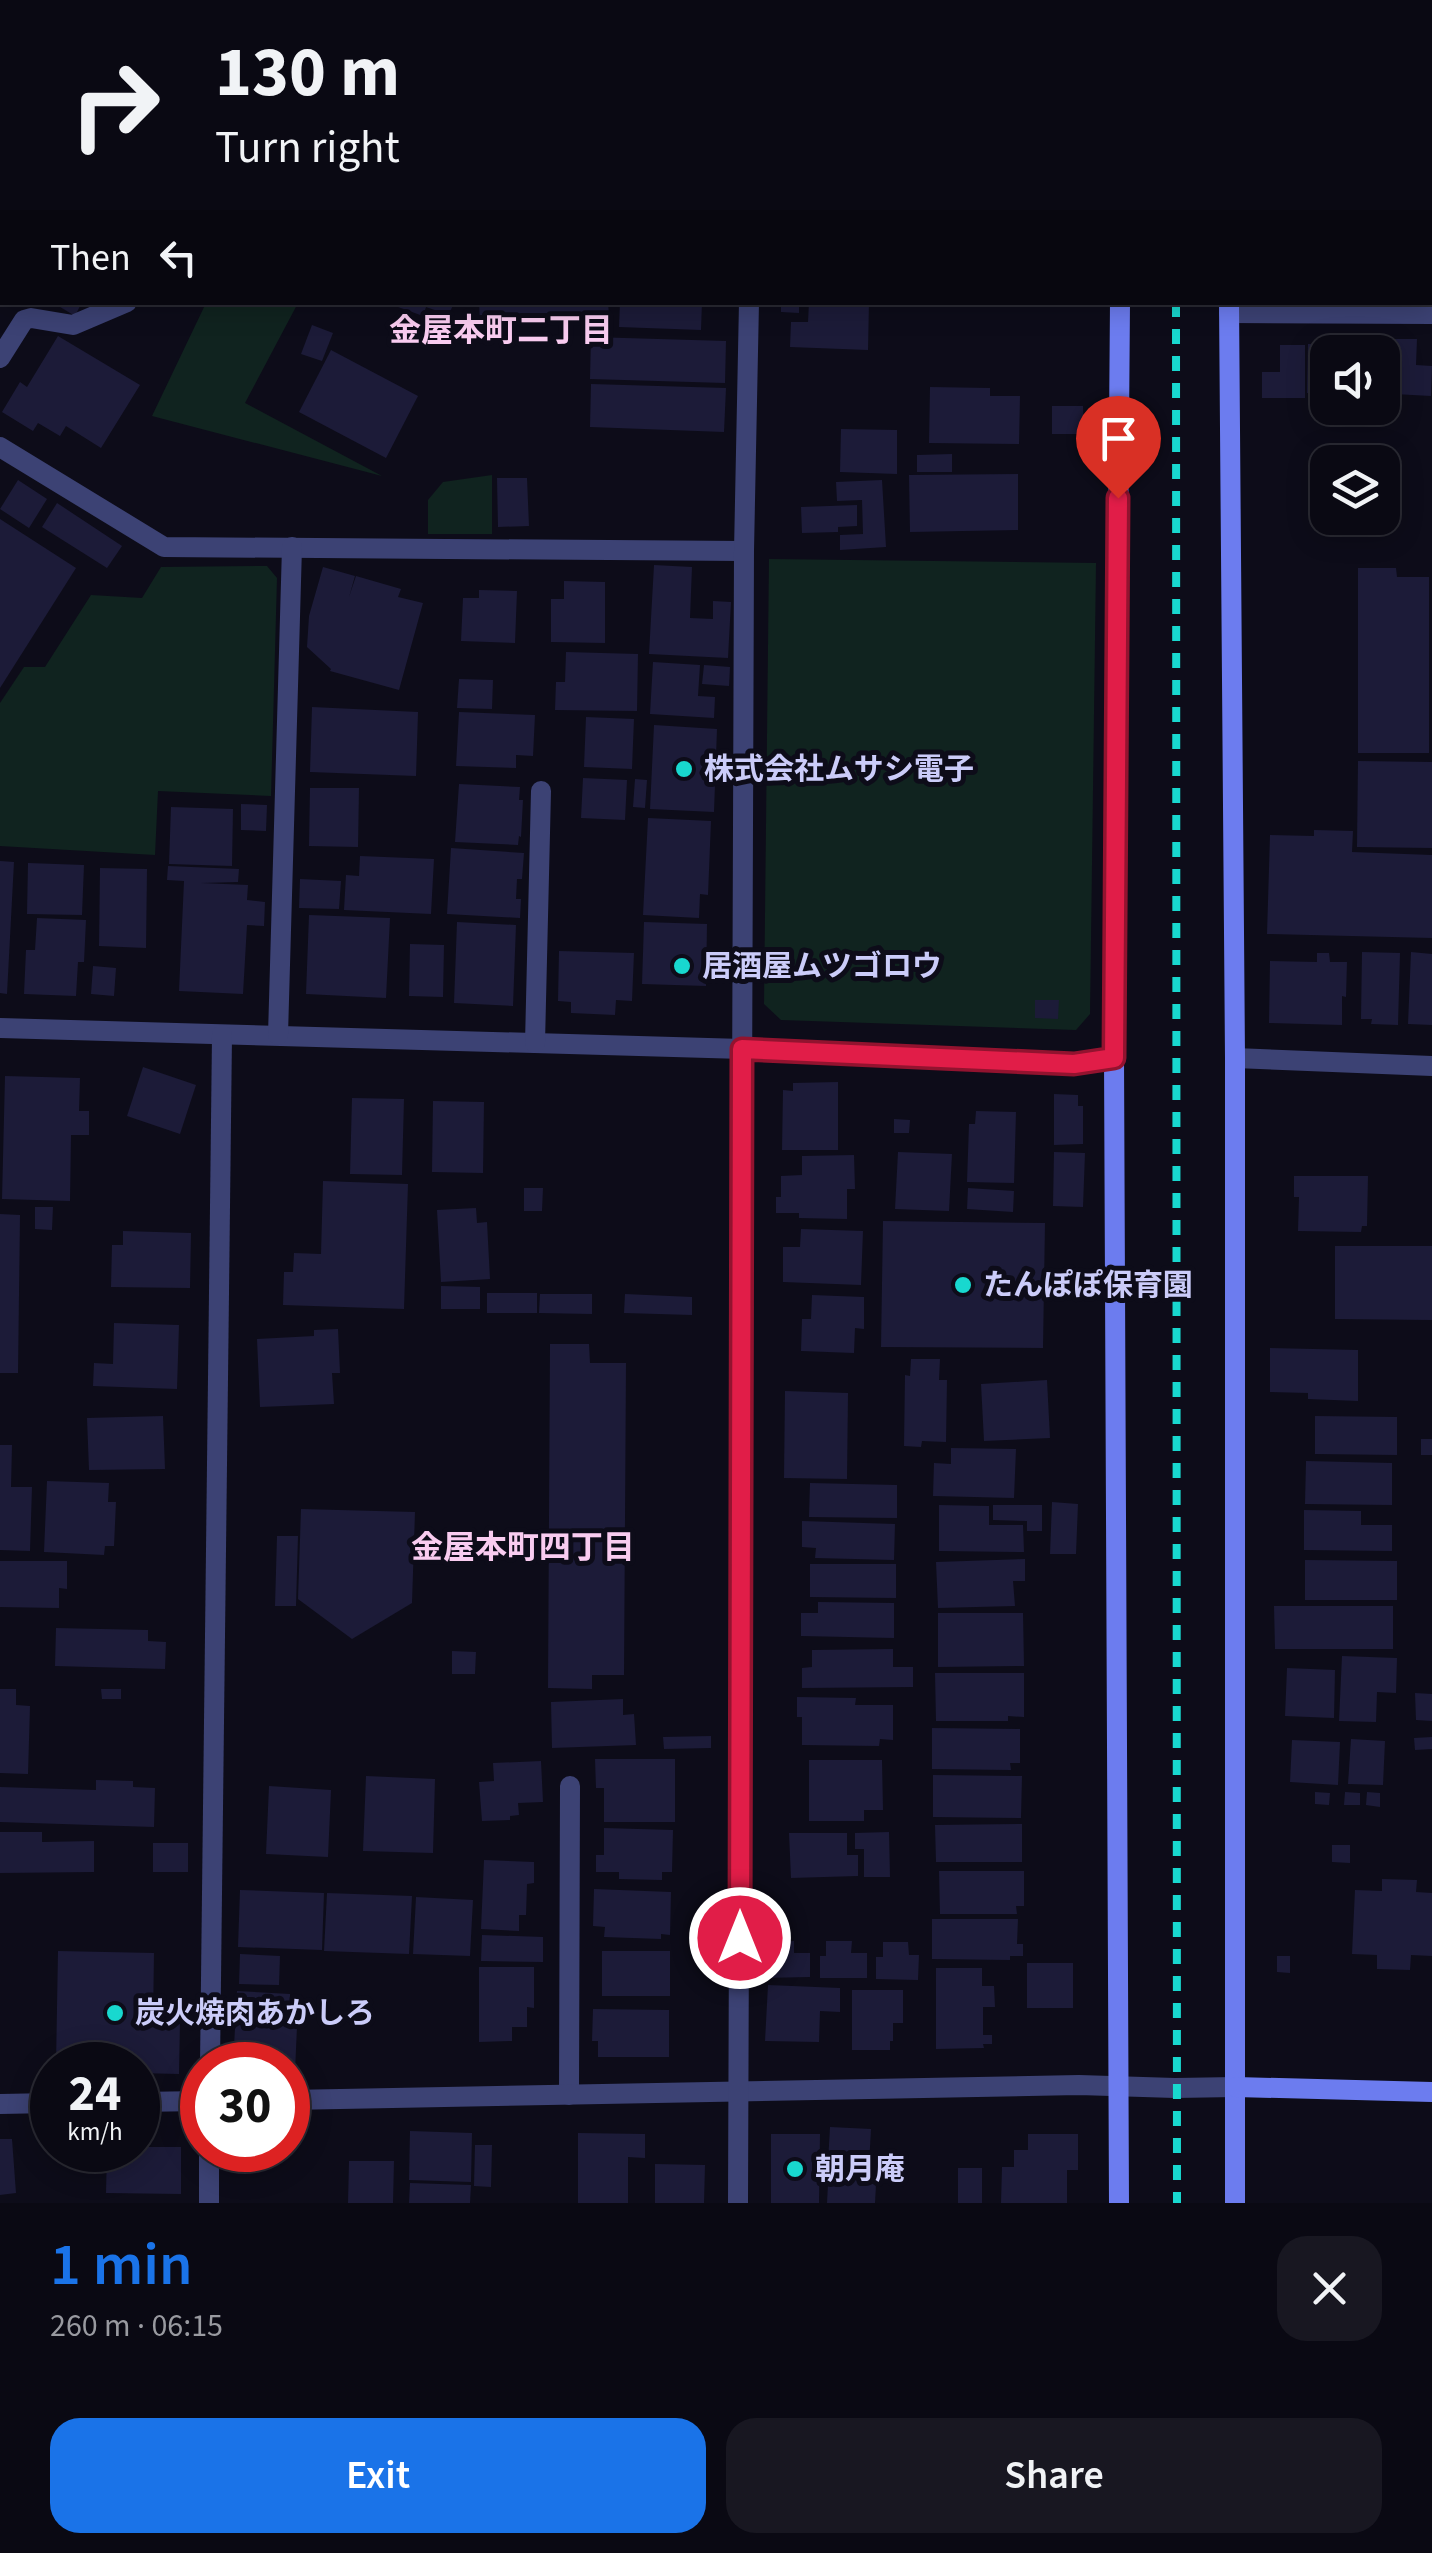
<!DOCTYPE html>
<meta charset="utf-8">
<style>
:root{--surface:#0a0913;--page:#181721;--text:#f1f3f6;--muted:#999aa0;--line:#2a2a33;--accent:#1a73e8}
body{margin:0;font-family:"Source Sans 3","Noto Sans JP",sans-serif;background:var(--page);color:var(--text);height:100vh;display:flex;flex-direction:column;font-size:38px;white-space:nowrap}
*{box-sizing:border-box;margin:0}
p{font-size:32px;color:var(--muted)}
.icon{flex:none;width:55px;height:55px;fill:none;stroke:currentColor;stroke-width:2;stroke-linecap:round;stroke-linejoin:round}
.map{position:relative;height:2203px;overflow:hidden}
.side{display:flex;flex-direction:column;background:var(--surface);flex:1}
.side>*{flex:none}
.top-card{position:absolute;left:0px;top:0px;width:1432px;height:305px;box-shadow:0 5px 25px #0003,0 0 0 2px var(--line);background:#0a0913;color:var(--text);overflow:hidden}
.controls{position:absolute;left:1310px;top:335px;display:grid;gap:20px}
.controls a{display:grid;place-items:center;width:90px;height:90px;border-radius:20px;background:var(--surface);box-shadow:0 5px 25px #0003,0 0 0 2px var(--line);font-size:50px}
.speed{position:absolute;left:30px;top:2042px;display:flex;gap:20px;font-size:50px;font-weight:700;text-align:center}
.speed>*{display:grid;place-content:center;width:130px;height:130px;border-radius:50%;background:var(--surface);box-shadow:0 5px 25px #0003,0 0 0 2px var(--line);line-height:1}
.speed small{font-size:25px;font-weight:400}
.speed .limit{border:15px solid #d22;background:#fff;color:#111}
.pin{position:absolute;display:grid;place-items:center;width:85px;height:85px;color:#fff;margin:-102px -42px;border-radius:50% 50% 50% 0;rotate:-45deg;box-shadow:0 0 10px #0007}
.pin .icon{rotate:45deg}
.me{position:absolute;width:110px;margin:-55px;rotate:0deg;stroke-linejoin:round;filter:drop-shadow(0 0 8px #0008)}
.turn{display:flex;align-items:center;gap:35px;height:210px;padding:0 50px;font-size:45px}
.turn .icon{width:130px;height:130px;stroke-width:2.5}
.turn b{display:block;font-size:70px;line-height:85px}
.then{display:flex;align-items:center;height:95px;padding:0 50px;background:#0003;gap:20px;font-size:38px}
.round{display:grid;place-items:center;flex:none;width:105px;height:105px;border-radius:30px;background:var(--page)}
.overview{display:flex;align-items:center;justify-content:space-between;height:170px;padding:0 50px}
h1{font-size:60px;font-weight:600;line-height:75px;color:var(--accent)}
.action{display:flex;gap:20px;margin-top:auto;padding:20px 50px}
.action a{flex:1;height:115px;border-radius:30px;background:var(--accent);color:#fff;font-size:40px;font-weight:600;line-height:115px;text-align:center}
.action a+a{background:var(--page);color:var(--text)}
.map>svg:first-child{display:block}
.green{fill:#10231f}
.building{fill:#1c1b38}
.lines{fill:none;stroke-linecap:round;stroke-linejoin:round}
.lane{stroke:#3c4274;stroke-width:20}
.street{stroke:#3c4274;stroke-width:20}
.secondary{stroke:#6c7cef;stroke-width:20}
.rail{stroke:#18d8cf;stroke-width:8;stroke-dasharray:15 12;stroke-linecap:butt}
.route-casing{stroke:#92132f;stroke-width:25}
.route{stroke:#e11d48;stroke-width:18}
.poi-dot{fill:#18d8cf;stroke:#0d0c19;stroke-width:4}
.labels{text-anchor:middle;stroke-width:10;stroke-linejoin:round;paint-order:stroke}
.poi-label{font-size:30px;font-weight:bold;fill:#cbccf9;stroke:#0d0c19;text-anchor:start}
.neighbourhood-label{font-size:32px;font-weight:bold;fill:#f9ccf0;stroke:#0d0c19}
</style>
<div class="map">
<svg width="1432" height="2203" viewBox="0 0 1432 2203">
<rect width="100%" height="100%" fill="#0d0c19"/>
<g class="green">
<path d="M206 303H298L245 403 382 476 152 416Z"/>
<path d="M492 475V534H428V500L443 482Z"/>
<path d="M769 559 1096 563 1090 1014 1076 1030 781 1020 764 1004Z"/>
<path d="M267 566 277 578 271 796 158 791 155 855 0 846V703L24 667H45L91 595 142 598 161 567Z"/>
</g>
<g class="building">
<path d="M52 302H82L75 316Z"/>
<path d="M454 302 449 315 426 307 423 316 387 303Z"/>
<path d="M479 302H608L609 315 480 323Z"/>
<path d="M620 302H702L701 330 619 327Z"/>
<path d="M781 302H799V313L781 312Z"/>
<path d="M809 302H869L868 350 790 347 791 322H808Z"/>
<path d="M312 325 333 333 322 361 301 354Z"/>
<path d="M58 336 140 385 101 448 66 426 60 436 38 423 33 431 2 412 20 382 27 387Z"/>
<path d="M591 337 726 341 725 383 590 379Z"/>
<path d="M1395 339H1417L1416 365 1432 366 1431 396 1394 394Z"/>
<path d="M1354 343 1373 344V352H1354Z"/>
<path d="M1308 344H1331V352H1328V393H1307Z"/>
<path d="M1280 345H1305V398H1262V372H1280Z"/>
<path d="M331 350 418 396 386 458 299 412Z"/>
<rect x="1382" y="362" width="9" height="32"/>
<path d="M591 384 726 388 724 432 590 427Z"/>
<path d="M930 387 990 388V396H1020L1019 444 929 443Z"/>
<path d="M1052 406H1083L1084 434H1052Z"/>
<path d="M841 429 897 430V474L840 472Z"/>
<path d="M952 454V472H917V455Z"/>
<path d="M1018 474V530L910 532 909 475Z"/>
<path d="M497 478H527L529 526 498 527Z"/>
<path d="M18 480 47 499 29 528 0 509Z"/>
<path d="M882 480 886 547 840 550V535L863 534 862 500 837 501 836 482Z"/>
<path d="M57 503 122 546 107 568 42 527Z"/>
<path d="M857 505V526L838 527V532L802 533 801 507Z"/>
<path d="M0 519 76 568 0 688Z"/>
<path d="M654 565 692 567 690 618 713 619V601L731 602 728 658 649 654Z"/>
<path d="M323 567 355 576 349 597 356 576 401 589 398 597 423 603 399 690 330 671 331 669 307 647 309 616Z"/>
<path d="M1358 568H1396L1397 577H1429V753H1358Z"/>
<path d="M564 581 605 582V643L551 642V599H564Z"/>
<path d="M479 590 517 591 515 643 461 641 463 598H479Z"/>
<path d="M566 652 638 654 637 711 555 710 556 682H565Z"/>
<path d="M653 662 700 665 698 696 715 697 714 718 650 714Z"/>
<path d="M704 665 730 667 729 686 702 684Z"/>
<path d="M459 679 493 680 492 709 457 708Z"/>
<path d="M312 707 418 712 416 776 310 772Z"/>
<path d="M459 712 535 715 533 756 516 755V768L456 766Z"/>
<path d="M586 717 634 719 632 769 584 767Z"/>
<path d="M654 725 717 729 714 812 650 809Z"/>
<path d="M1358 761 1432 762V848L1357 847Z"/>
<path d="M583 778 627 780 625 820 581 818Z"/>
<path d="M635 779 647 780 645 808 633 807Z"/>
<path d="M459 784 520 787 519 800H523L521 837 519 836 518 845 455 842Z"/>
<path d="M310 788H359L358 847 309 846Z"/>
<path d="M241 804 267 805 266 831 241 830Z"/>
<path d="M171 807 233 809 232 866 169 864Z"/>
<path d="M648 818 711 821 708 895 700 894 699 918 643 915Z"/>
<path d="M1314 830 1353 831 1352 852 1432 855V938L1267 934 1270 835 1314 836Z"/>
<path d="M451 848 524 853 522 879H517L516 899H521L520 918 447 914Z"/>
<path d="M360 856 434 859 431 914 344 910 346 875 359 876Z"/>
<path d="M0 861 14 862 7 994 0 993Z"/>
<path d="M28 863 84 865 82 915 27 914Z"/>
<path d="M168 866 239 869 238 882 201 883 248 885 247 900 265 902 264 926 247 925 243 994 179 991 184 881 167 880Z"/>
<path d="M100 868 147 869 146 948 99 946Z"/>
<path d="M300 879 341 881 339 909 299 908Z"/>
<path d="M309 915 390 918 386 998 306 994Z"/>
<path d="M37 918 86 920 84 962H78L76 996 24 994 26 950H35Z"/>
<path d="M457 922 516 925 513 1006 454 1003Z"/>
<path d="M644 922 707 924 706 986 642 984Z"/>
<path d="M410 944 444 945 443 997 409 996Z"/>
<path d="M559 951 634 953 632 1001 616 1000 615 1015 571 1013V1002L558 1001Z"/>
<path d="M1362 952 1400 953 1398 1025 1371 1024 1372 1019H1361Z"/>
<path d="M1411 952 1432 954V1025L1408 1024Z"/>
<path d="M1317 953H1329L1330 962H1347L1346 997 1342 996V1025L1269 1023 1270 961 1317 962Z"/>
<path d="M93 966 116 968 114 996 91 994Z"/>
<path d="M1035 1000H1059L1058 1019 1035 1018Z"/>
<path d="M143 1067 196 1085 180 1134 127 1116Z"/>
<path d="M5 1076 80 1078 79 1111H89V1135H71L70 1201 2 1199Z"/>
<path d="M838 1082V1150H782L783 1090 793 1091V1083Z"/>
<path d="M1054 1094 1078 1095V1106H1083V1144L1054 1145Z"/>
<path d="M352 1098 404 1099 402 1175 350 1174Z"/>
<path d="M433 1101 484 1102 483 1173 432 1172Z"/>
<path d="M976 1111 1016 1112 1014 1183 967 1182 969 1124H975Z"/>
<path d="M894 1119 910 1120 909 1133H894Z"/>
<path d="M898 1152 952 1154 949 1211 895 1209Z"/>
<path d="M1054 1152 1085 1153 1083 1207 1053 1206Z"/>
<path d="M854 1155 855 1189H847V1219L799 1218V1213H776V1197H781V1176L802 1175V1156Z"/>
<path d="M1294 1176H1368L1367 1226H1362L1361 1232 1298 1231 1299 1197H1294Z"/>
<path d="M323 1181 408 1184 404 1309 283 1305 284 1272H293L294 1253 321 1254Z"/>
<path d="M524 1188H543L542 1211H524Z"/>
<path d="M968 1188 1014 1191 1013 1212 967 1209Z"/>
<path d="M35 1207H53L52 1230 35 1229Z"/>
<path d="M476 1208 477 1223 487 1222 490 1279 441 1282 437 1210Z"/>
<path d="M0 1214 20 1215 18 1373H0Z"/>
<path d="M883 1221 1045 1223 1043 1348 881 1347Z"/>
<path d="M801 1229 863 1231 861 1285 783 1282V1247H800Z"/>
<path d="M123 1231 191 1233 190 1288 111 1287 112 1245H123Z"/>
<path d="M1335 1246H1432V1320L1335 1319Z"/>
<path d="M441 1286 480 1287V1309H441Z"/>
<rect x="487" y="1293" width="50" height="20"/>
<path d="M540 1294H592V1314L539 1313Z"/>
<path d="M625 1294 692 1297V1315L624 1313Z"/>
<path d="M812 1295 864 1297V1329L855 1328 854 1353 801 1351 802 1319H811Z"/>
<path d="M114 1323 179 1325 177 1389 93 1386 94 1363 113 1364Z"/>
<path d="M338 1329 340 1373H332L334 1404 260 1407 257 1339 314 1336V1330Z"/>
<path d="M550 1344H589L590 1363H626L624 1675H592V1689L548 1688Z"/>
<path d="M1270 1348 1358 1350V1401L1308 1399V1393L1270 1392Z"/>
<path d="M911 1359H940L939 1380H947L946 1442 922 1441 921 1447 904 1446 905 1375 910 1376Z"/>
<path d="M1047 1380 1050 1438 984 1441 981 1384Z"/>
<path d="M785 1391 848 1393 847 1479 784 1478Z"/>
<path d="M163 1416 165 1469 89 1470 87 1418Z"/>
<path d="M1315 1416 1397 1417V1455L1315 1454Z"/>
<rect x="1421" y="1439" width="11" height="16"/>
<path d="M0 1445H12L11 1487H32L30 1551 0 1550Z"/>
<path d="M951 1448 1016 1449 1014 1498 933 1496 934 1463 951 1464Z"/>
<path d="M1306 1461 1392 1463V1505L1305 1504Z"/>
<path d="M47 1481 109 1483 108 1502H116L114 1546H105L104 1555 44 1552Z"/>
<path d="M810 1483 897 1485V1518L809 1517Z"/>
<path d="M1052 1502 1078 1504 1076 1554H1050Z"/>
<path d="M939 1505 989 1506V1525H1023L1024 1552 939 1551Z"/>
<path d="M993 1505H1042V1531H1027V1521L993 1520Z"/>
<path d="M301 1509 415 1512 412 1603 352 1639 298 1599Z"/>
<path d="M1304 1510 1361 1511V1525H1392V1551L1304 1550Z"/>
<path d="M802 1521 895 1524 894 1560 815 1558 816 1548 802 1547Z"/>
<path d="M277 1536H298L296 1606H275Z"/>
<path d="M1025 1559V1581H1013L1015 1606 938 1608 936 1562Z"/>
<path d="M1305 1560 1397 1561V1600H1305Z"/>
<path d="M0 1561H67V1589L59 1588V1608L0 1607Z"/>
<path d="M810 1564H896V1598L810 1597Z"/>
<path d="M818 1602 894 1603V1638L801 1636V1613H818Z"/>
<path d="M1274 1606H1393V1649H1275Z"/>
<path d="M938 1613H1023L1024 1666 938 1667Z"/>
<path d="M56 1628 148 1630V1641L166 1642 165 1669 55 1666Z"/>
<path d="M893 1649V1667H913V1687L802 1688V1668L812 1667V1650Z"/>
<path d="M452 1651 476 1652 475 1674H452Z"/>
<path d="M1342 1656 1397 1658 1396 1693 1377 1692 1376 1722 1339 1721Z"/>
<path d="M1287 1668 1335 1670 1334 1718 1285 1716Z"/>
<path d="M935 1673H1024V1717L1008 1716V1721H936Z"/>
<path d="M0 1689H16V1705L30 1706 28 1774 0 1773Z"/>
<path d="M101 1689H121V1699H102Z"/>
<path d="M1415 1693 1432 1694V1721L1416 1720Z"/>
<path d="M797 1697 856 1698 855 1705H893V1740L880 1739 879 1746 802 1745V1717H797Z"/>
<path d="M623 1699V1715L634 1714 636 1745 552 1748 551 1702Z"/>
<path d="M932 1728 1020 1729V1763H1010L1011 1770 932 1769Z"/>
<path d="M711 1736V1748L664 1749 663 1737Z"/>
<path d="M1432 1737V1749L1415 1750 1414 1738Z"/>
<path d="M1351 1739 1385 1741 1383 1785 1348 1784Z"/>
<path d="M1292 1740 1340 1742 1338 1785 1290 1782Z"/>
<path d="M595 1759H675V1822H604V1788H596Z"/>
<path d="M809 1760H882L883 1810H864V1821H809Z"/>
<path d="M541 1761 543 1802 518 1803 519 1815 510 1816V1820L482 1821 479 1782 494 1781 493 1763Z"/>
<path d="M933 1775 1022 1776 1021 1818 933 1817Z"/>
<path d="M366 1776 435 1779 433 1853 363 1851Z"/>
<path d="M96 1780 133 1781V1787L155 1788 154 1827 0 1822V1787L96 1790Z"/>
<path d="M269 1786 331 1790 328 1857 266 1854Z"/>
<path d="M1315 1792 1330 1793 1329 1805 1315 1804Z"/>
<path d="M1345 1792 1360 1793V1805H1344Z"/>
<path d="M1367 1792 1380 1793V1807L1366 1805Z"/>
<path d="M1022 1824V1862H936L935 1825Z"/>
<path d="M604 1828 673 1830 672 1872H662V1880L619 1879V1872H596V1855H604Z"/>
<path d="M0 1832H42V1842L94 1841V1872L0 1873Z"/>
<path d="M889 1832 890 1877H864V1849H855V1833Z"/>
<path d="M789 1833H847V1855H858V1876L791 1878Z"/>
<rect x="153" y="1843" width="35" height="29"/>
<path d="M1332 1845H1350V1863L1332 1862Z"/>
<path d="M484 1860 534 1862V1883L527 1884 526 1915H519V1931L481 1929Z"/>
<path d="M939 1871H1024V1906H1016L1017 1914H940Z"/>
<path d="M1382 1879 1417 1880 1416 1892 1432 1893V1956L1411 1955 1410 1970 1377 1969V1955L1352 1954 1355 1890 1382 1891Z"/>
<path d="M594 1889 671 1892 670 1935 661 1934V1939L604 1937 605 1927 593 1926Z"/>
<path d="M240 1890 324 1893 322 1950 238 1947Z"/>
<path d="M327 1893 412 1896 409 1954 324 1951Z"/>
<path d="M416 1897 473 1900 470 1956 413 1954Z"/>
<path d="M932 1919H1018L1017 1944H1023V1956H1010V1960L932 1959Z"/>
<path d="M482 1935 543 1937V1962L481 1961Z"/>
<path d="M794 1941V1953H810V1977L763 1978 762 1959H771L770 1942Z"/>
<path d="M826 1941H852L851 1953H867V1978H820V1956H826Z"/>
<path d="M883 1942H908L909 1955H919L918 1980 876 1979V1957H883Z"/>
<path d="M58 1951 154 1953 153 2021H180L179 2074 138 2073V2065H56Z"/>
<rect x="602" y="1951" width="68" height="45"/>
<path d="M240 1954 280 1956 279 1985 239 1984Z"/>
<path d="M1277 1956H1290V1973L1277 1972Z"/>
<rect x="1027" y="1963" width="46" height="45"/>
<path d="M479 1967H534V2008L527 2007V2027H512V2041L479 2042Z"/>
<path d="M936 1968H982V1986H994L995 2007H983V2035H992V2044H983L984 2048 936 2049Z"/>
<path d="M768 1985 840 1988V2012L820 2011 819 2042 765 2041Z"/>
<path d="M852 1990H903V2023H893V2041H890V2050H852Z"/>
<path d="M237 1991 290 1994V2004H298L295 2072 288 2071V2065H233Z"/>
<path d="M593 2009 669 2010V2057H598V2041H592Z"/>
<path d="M830 2127 871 2129 869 2165 828 2162Z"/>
<path d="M410 2131 472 2133 471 2182 409 2180Z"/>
<path d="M578 2133 645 2134V2158L628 2157V2203H578Z"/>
<path d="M771 2134H820L819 2203H771Z"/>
<path d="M1028 2134H1078V2170H1067V2203H1001L1002 2167H1014V2150H1028Z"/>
<path d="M0 2139H12L16 2193 0 2195Z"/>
<path d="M475 2145H492L491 2187 474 2186Z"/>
<path d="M138 2147H181V2194L106 2193 107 2150H138Z"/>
<path d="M349 2161H394L393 2203H348Z"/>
<path d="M655 2164 705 2165 704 2203H655Z"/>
<path d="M829 2165 877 2167 875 2203H827Z"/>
<rect x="958" y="2168" width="24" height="35"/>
<path d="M410 2183 471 2185 470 2203H409Z"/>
</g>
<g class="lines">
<path class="lane" d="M0 358 24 320 31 318 73 325 127 302"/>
<g class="street">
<path d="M231 0 234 2"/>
<path d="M192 2 194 0"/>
<path d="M754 2V0"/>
<path d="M1229 313 1432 314"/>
<path d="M0 447 164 547 744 551"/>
<path d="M0 1028 743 1049 1074 1064 1114 1057"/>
<path d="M278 1035 292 547"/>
<path d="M535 1043 541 791"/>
<path d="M1235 1058 1432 1066"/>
<path d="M210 2065 222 1035"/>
<path d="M569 2095 570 1786"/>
<path d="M288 2100 1079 2085 1175 2088 1236 2087"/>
<path d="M138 2102 202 2101"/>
<path d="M0 2104 52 2103"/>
<path d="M209 2203V2150"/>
<path d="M738 2203 744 551 749 302"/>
</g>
<g class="secondary">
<path d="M1121 0V2"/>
<path d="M1230 2V0"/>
<path d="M1229 302 1235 1058V2203"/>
<path d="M1236 2087 1432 2092"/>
<path d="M1119 2203 1114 1057 1120 302"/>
</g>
<g class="rail">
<path d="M1176 0V2"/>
<path d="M1176 302 1177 2203"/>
</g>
</g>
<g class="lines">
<g class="route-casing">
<path id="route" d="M740 1938 742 1049 1074 1064 1114 1058 1118 498"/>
</g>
<use href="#route" class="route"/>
</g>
<g class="poi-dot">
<circle cx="684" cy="769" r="10"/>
<circle cx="682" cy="966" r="10"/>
<circle cx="963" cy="1285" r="10"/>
<circle cx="115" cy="2013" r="10"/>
<circle cx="795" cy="2169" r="10"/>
</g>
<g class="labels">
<g class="poi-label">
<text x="704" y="779">株式会社ムサシ電子</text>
<text x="702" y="976">居酒屋ムツゴロウ</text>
<text x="983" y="1295">たんぽぽ保育園</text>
<text x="135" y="2023">炭火焼肉あかしろ</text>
<text x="815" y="2179">朝月庵</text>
</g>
<g class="neighbourhood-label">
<text x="501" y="341">金屋本町二丁目</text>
<text x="523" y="1558">金屋本町四丁目</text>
</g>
</g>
</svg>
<div class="controls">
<a><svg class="icon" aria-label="sound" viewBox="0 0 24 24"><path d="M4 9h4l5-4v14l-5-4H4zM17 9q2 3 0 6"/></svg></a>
<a><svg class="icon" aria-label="layers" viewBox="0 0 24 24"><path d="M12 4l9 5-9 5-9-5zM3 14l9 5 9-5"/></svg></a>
</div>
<div class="speed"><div>24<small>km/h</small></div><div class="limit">30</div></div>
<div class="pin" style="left:1118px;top:498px;background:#d93025"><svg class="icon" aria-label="arrive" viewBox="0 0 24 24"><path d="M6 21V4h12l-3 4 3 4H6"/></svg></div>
<svg class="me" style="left:740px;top:1938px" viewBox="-20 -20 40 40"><circle r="17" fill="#e11d48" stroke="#fff" stroke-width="3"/><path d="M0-11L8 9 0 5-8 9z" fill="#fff"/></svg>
<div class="top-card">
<div class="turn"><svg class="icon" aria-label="right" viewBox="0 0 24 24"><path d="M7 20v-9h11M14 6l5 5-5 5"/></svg><div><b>130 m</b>Turn right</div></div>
<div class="then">Then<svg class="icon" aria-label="left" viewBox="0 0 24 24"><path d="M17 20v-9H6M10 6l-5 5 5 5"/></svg></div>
</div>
</div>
<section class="side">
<div class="overview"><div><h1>1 min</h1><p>260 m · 06:15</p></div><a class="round"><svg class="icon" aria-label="close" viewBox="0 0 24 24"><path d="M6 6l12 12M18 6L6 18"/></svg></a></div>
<div class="action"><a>Exit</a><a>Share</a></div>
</section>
